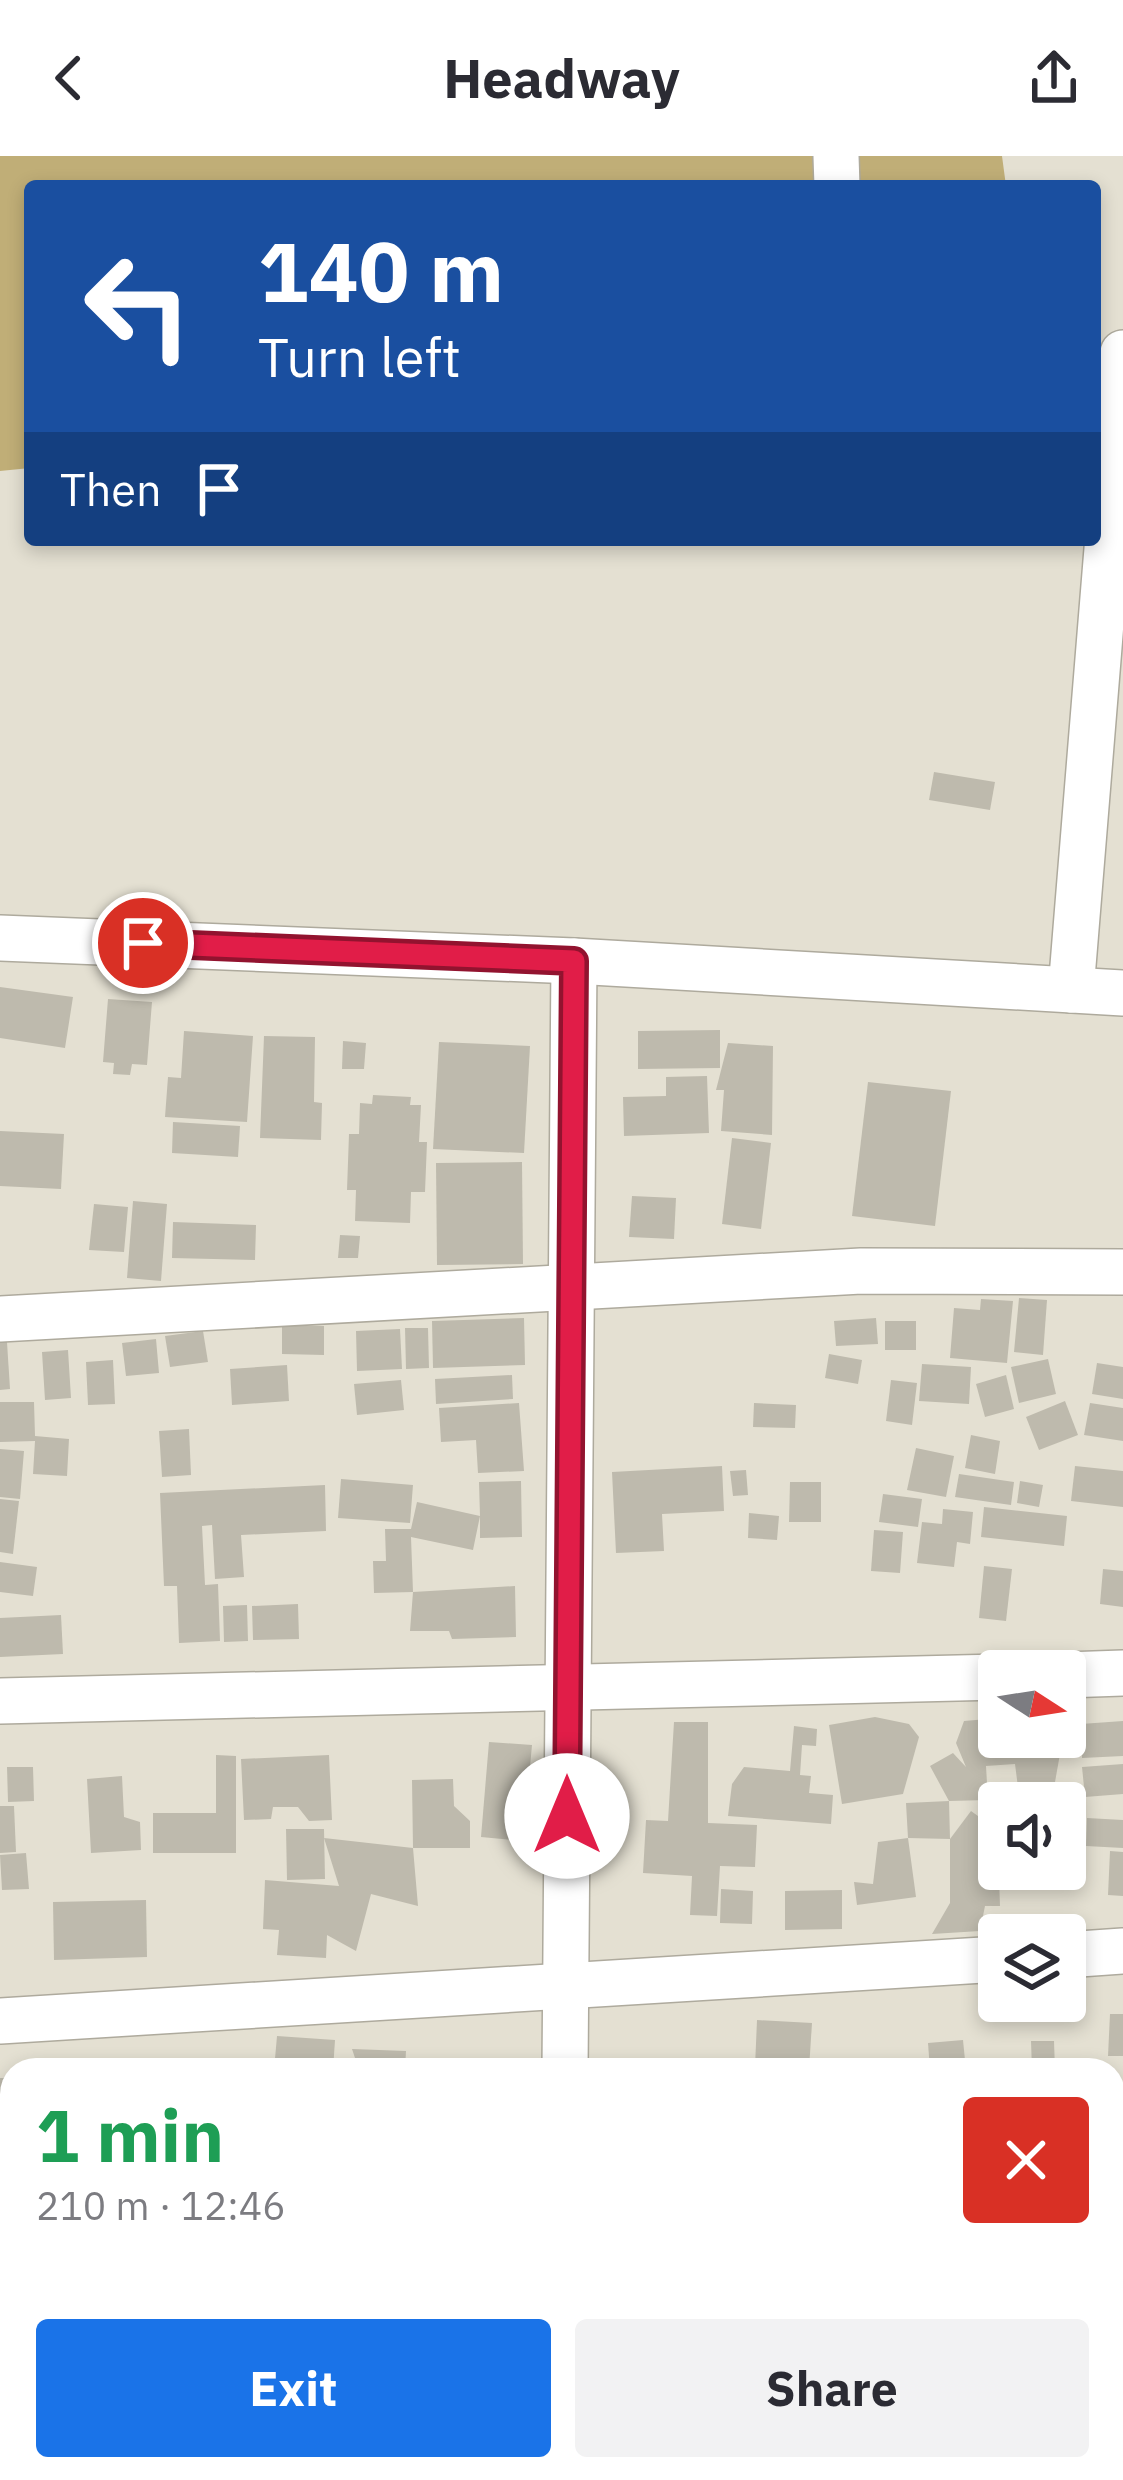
<!DOCTYPE html>
<meta charset="utf-8">
<style>
:root{--surface:#fff;--page:#f2f2f3;--text:#2b2b33;--muted:#7c7c81;--accent:#1a73e8}
body{margin:0;font-family:"IBM Plex Sans",sans-serif;background:var(--page);color:var(--text);height:100vh;display:flex;flex-direction:column;font-size:45px;white-space:nowrap}
*{box-sizing:border-box;margin:0}
p{font-size:39px;color:var(--muted)}
.icon{flex:none;width:66px;height:66px;fill:none;stroke:currentColor;stroke-width:2;stroke-linecap:round;stroke-linejoin:round}
.map{position:relative;flex:1;overflow:hidden}
.panel{position:absolute;left:0px;top:1902px;width:1125px;height:423px;display:flex;flex-direction:column;background:var(--surface);border-radius:36px 36px 0 0;box-shadow:0 6px 18px #0003}
.panel>*{flex:none}
.hud{position:absolute;left:24px;top:24px;width:1077px;height:366px;border-radius:12px;box-shadow:0 6px 18px #0003;background:#1a4fa0;color:#fff;overflow:hidden}
.needle{width:78px;rotate:102deg}
.fabs{position:absolute;left:978px;top:1494px;display:grid;gap:24px}
.fabs a{display:grid;place-items:center;width:108px;height:108px;border-radius:12px;background:var(--surface);box-shadow:0 6px 18px #0003;font-size:60px}
.pin{position:absolute;display:grid;place-items:center;width:102px;height:102px;color:#fff;margin:-51px;border:6px solid #fff;border-radius:50%;box-shadow:0 3px 12px #0007}
.me{position:absolute;width:132px;margin:-66px;rotate:0deg;stroke-linejoin:round;filter:drop-shadow(0 0 9px #0008)}
.turn{display:flex;align-items:center;gap:42px;height:252px;padding:0 36px;font-size:54px}
.turn .icon{width:156px;height:156px;stroke-width:2.5}
.turn b{display:block;font-size:84px;line-height:102px}
.then{display:flex;align-items:center;height:114px;padding:0 36px;background:#0003;gap:24px;font-size:45px}
.round{display:grid;place-items:center;flex:none;width:126px;height:126px;border-radius:12px;background:var(--page)}
.headline{display:flex;align-items:center;justify-content:space-between;height:204px;padding:0 36px}
h1{font-size:72px;font-weight:700;line-height:90px;color:#1e9e55}
.action{display:flex;gap:24px;margin-top:auto;padding:24px 36px}
.action a{flex:1;height:138px;border-radius:12px;background:var(--accent);color:#fff;font-size:48px;font-weight:700;line-height:138px;text-align:center}
.action a+a{background:var(--page);color:var(--text)}
header{display:flex;justify-content:space-between;align-items:center;height:156px;padding:0 36px;background:var(--surface);font-size:54px;font-weight:700}
.map>svg:first-child{display:block}
.green{fill:#c0ae77}
.building{fill:#bebaad}
.lines{fill:none;stroke-linecap:round;stroke-linejoin:round}
.minor-casing{stroke:#aeaa9d;stroke-width:48}
.minor{stroke:#fff;stroke-width:45}
.route-casing{stroke:#92132f;stroke-width:30}
.route{stroke:#e11d48;stroke-width:21}
</style>
<header><svg class="icon" aria-label="back" viewBox="0 0 24 24"><path d="M15 5l-7 7 7 7"/></svg>Headway<svg class="icon" aria-label="share" viewBox="0 0 24 24"><path d="M12 15V3M7 8l5-5 5 5M5 13v7h14v-7"/></svg></header>
<div class="map">
<svg width="1123" height="2324" viewBox="0 0 1123 2324">
<rect width="100%" height="100%" fill="#e4e0d2"/>
<path class="green" d="M0 0H1002L1006 30H30V312L0 315Z"/>
<g class="building">
<path d="M934 616 995 626 990 654 929 644Z"/>
<path d="M0 831 73 841 65 892 0 882Z"/>
<path d="M108 843 152 846 147 909 132 908 130 919 113 918 114 907 103 906Z"/>
<path d="M720 874V912L638 913V875Z"/>
<path d="M184 875 253 880 247 966 165 961 168 921 181 922Z"/>
<path d="M264 880 315 881 314 946 322 947 321 984 260 982Z"/>
<path d="M343 885 366 887 364 913H342Z"/>
<path d="M439 886 530 890 524 997 433 993Z"/>
<path d="M728 887 773 890 772 979 721 975 724 934H716Z"/>
<path d="M707 920 709 977 624 980 623 941 666 940V921Z"/>
<path d="M868 926 951 935 935 1070 852 1060Z"/>
<path d="M373 939 411 941 410 949H421L419 986H427L425 1036H411L410 1067 355 1065 356 1034H347L349 978H359L360 947 372 948Z"/>
<path d="M173 966 240 970 238 1001 172 997Z"/>
<path d="M0 975 64 978 61 1033 0 1030Z"/>
<path d="M732 982 771 987 761 1073 722 1068Z"/>
<path d="M522 1006 523 1108 437 1109 436 1007Z"/>
<path d="M632 1040 676 1042 674 1083 629 1081Z"/>
<path d="M133 1045 167 1048 161 1125 127 1122Z"/>
<path d="M94 1048 128 1051 124 1096 89 1094Z"/>
<path d="M173 1066 256 1069 255 1104 172 1102Z"/>
<path d="M340 1079 360 1080 358 1102H338Z"/>
<path d="M1019 1142 1047 1144 1043 1199 1014 1196Z"/>
<path d="M981 1143 1013 1145 1007 1207 950 1202 954 1152 980 1154Z"/>
<path d="M524 1162 525 1209 433 1212 432 1165Z"/>
<path d="M876 1162 878 1188 836 1190 834 1165Z"/>
<rect x="885" y="1165" width="31" height="29"/>
<path d="M282 1170H324V1199L282 1198Z"/>
<path d="M405 1172H428L429 1212 406 1213Z"/>
<path d="M400 1173 402 1213 357 1215 356 1175Z"/>
<path d="M203 1175 208 1206 170 1211 165 1180Z"/>
<path d="M156 1183 159 1217 126 1220 122 1187Z"/>
<path d="M0 1186H7L10 1233 0 1234Z"/>
<path d="M68 1194 71 1242 45 1244 42 1196Z"/>
<path d="M829 1198 862 1204 858 1228 825 1222Z"/>
<path d="M1048 1203 1056 1238 1019 1247 1011 1211Z"/>
<path d="M113 1204 115 1248 88 1249 86 1206Z"/>
<path d="M1097 1207 1123 1211V1243L1092 1238Z"/>
<path d="M922 1208 971 1211 969 1248 919 1245Z"/>
<path d="M287 1209 289 1245 232 1249 230 1213Z"/>
<path d="M512 1219 513 1243 436 1248 435 1223Z"/>
<path d="M1006 1219 1014 1253 985 1261 976 1228Z"/>
<path d="M401 1224 404 1254 357 1259 354 1228Z"/>
<path d="M891 1224 917 1227 912 1269 886 1265Z"/>
<path d="M1065 1245 1078 1279 1039 1294 1026 1261Z"/>
<path d="M0 1246H34L35 1280 69 1283 67 1320 33 1318 35 1285 0 1286Z"/>
<path d="M519 1247 524 1315 478 1317 476 1284 441 1286 439 1252Z"/>
<path d="M754 1247 796 1249 795 1272 753 1271Z"/>
<path d="M1090 1247 1123 1252V1285L1084 1279Z"/>
<path d="M189 1273 191 1319 162 1321 159 1275Z"/>
<path d="M971 1279 1000 1285 995 1318 965 1312Z"/>
<path d="M916 1292 954 1300 946 1341 907 1334Z"/>
<path d="M0 1293 24 1295 20 1343 0 1341Z"/>
<path d="M722 1310 724 1355 662 1358 664 1395 616 1397 612 1316Z"/>
<path d="M1075 1310 1123 1315V1351L1071 1345Z"/>
<path d="M746 1314 748 1339 733 1340 730 1315Z"/>
<path d="M959 1318 1014 1326 1011 1349 955 1341Z"/>
<path d="M341 1323 413 1329 410 1367 338 1362Z"/>
<path d="M521 1325 522 1381 480 1382V1360L473 1394 411 1381 413 1436 515 1430 516 1481 452 1483 449 1475H410L413 1436 374 1437 373 1405H386L385 1373H411L417 1346 480 1360 479 1326Z"/>
<path d="M1020 1325 1043 1329 1039 1351 1017 1347Z"/>
<path d="M790 1326H821V1366H789Z"/>
<path d="M325 1329 326 1375 241 1379 244 1421 215 1423 212 1369 202 1370 205 1429 218 1428 220 1485 179 1487 177 1430H164L160 1337Z"/>
<path d="M883 1338 922 1343 918 1371 879 1366Z"/>
<path d="M0 1343 19 1345 13 1398 0 1396Z"/>
<path d="M984 1351 1067 1360 1064 1390 981 1381Z"/>
<path d="M943 1353 973 1356 970 1388 957 1386 954 1411 917 1407 922 1366 942 1368Z"/>
<path d="M749 1357 779 1360 777 1384 748 1382Z"/>
<path d="M874 1374 903 1376 900 1417 871 1415Z"/>
<path d="M0 1406 37 1411 33 1440 0 1436Z"/>
<path d="M984 1410 1012 1413 1006 1465 979 1462Z"/>
<path d="M1103 1413 1123 1415V1451L1100 1448Z"/>
<path d="M298 1448 299 1483 253 1484 252 1450Z"/>
<path d="M247 1449 248 1485 224 1486 223 1450Z"/>
<path d="M61 1459 63 1498 0 1501V1462Z"/>
<path d="M875 1561 909 1568 919 1581 903 1638 842 1648 829 1569Z"/>
<path d="M999 1562V1581H1063L1052 1643 1020 1647 1015 1608 986 1610 988 1644 949 1645 930 1610 953 1597 966 1611 956 1587 964 1565Z"/>
<path d="M1123 1565V1600L1082 1602 1081 1568Z"/>
<path d="M674 1566H708V1667L757 1669 755 1711 720 1710 717 1760 690 1759 692 1720 643 1717 646 1664 668 1665Z"/>
<path d="M794 1570 817 1573 816 1590 802 1589 800 1619 811 1620 809 1637 833 1639 831 1668 728 1660 732 1628 744 1611 790 1615Z"/>
<path d="M489 1586 532 1589 523 1685 481 1681Z"/>
<path d="M216 1599 236 1600V1697H153V1657H216Z"/>
<path d="M329 1599 332 1664 309 1665 298 1651H273L271 1663 244 1664 241 1603Z"/>
<path d="M1123 1608V1638L1085 1641 1082 1611Z"/>
<path d="M7 1611H33L34 1645 8 1646Z"/>
<path d="M122 1620 124 1661 140 1666 141 1694 91 1697 87 1623Z"/>
<path d="M453 1623 454 1650 470 1665V1692H413L418 1750 371 1738 356 1795 327 1779 326 1802 277 1799 279 1774 263 1773 265 1724 339 1730 324 1682 413 1692 412 1624Z"/>
<path d="M949 1645 950 1683 971 1655 989 1668 998 1693 1000 1750H985L980 1775 932 1778 950 1747V1683L908 1682 916 1741 857 1749 854 1726 873 1728 878 1686 908 1682 906 1647Z"/>
<path d="M0 1650H14L16 1696 0 1697Z"/>
<path d="M1087 1662 1123 1664V1692L1086 1690Z"/>
<path d="M286 1673H324L325 1723 287 1724Z"/>
<path d="M1110 1695 1123 1696V1740L1108 1739Z"/>
<path d="M26 1697 29 1733 2 1734 0 1699Z"/>
<path d="M721 1733 753 1735 752 1768 720 1767Z"/>
<path d="M842 1734V1773L785 1774V1735Z"/>
<path d="M146 1744 147 1801 54 1804 53 1746Z"/>
<path d="M1110 1858H1123V1900H1108Z"/>
<path d="M757 1864 812 1867 809 1913 755 1911Z"/>
<path d="M277 1880 335 1884 333 1914H274Z"/>
<path d="M963 1884 966 1914H930L928 1887Z"/>
<path d="M1031 1885H1054L1055 1914H1032Z"/>
<path d="M352 1893 406 1895 405 1914H359Z"/>
<rect x="0" y="1922" width="12" height="31"/>
<path d="M1123 1958V1998L1113 1999V1959Z"/>
<path d="M12 2031V2112L0 2113V2032Z"/>
<path d="M12 2297V2313H56V2324H0V2298Z"/>
<rect x="212" y="2313" width="41" height="11"/>
<path d="M260 2313H328L327 2324H260Z"/>
<path d="M330 2313H374L375 2324H331Z"/>
<path d="M595 2313H642L643 2324H597Z"/>
<path d="M698 2313H740L742 2324H680L679 2316Z"/>
<path d="M747 2313H789L791 2324H749Z"/>
</g>
<g class="lines">
<g class="minor-casing">
<g id="minor">
<path d="M836 0 837 30"/>
<path d="M0 782 574 805 1123 837"/>
<path d="M1071 834 1123 197"/>
<path d="M0 1163 861 1115 1123 1116"/>
<path d="M1065 1519 1123 1517"/>
<path d="M0 1545 999 1521"/>
<path d="M1065 1799 1123 1795"/>
<path d="M0 1865 999 1803"/>
<path d="M565 1914 574 805"/>
<path d="M1113 2141H1123"/>
<path d="M0 2186H12"/>
<path d="M564 2313V2324"/>
</g>
</g>
<use href="#minor" class="minor"/>
</g>
<g class="lines">
<g class="route-casing">
<path id="route" d="M143 787 574 805 567 1660"/>
</g>
<use href="#route" class="route"/>
</g>
</svg>
<div class="fabs">
<a><svg class="needle" viewBox="-14 -14 28 28"><path d="M0-13l5 13h-10z" fill="#e53935"/><path d="M0 13l5-13h-10z" fill="#7c7c81"/></svg></a>
<a><svg class="icon" aria-label="sound" viewBox="0 0 24 24"><path d="M4 9h4l5-4v14l-5-4H4zM17 9q2 3 0 6"/></svg></a>
<a><svg class="icon" aria-label="layers" viewBox="0 0 24 24"><path d="M12 4l9 5-9 5-9-5zM3 14l9 5 9-5"/></svg></a>
</div>
<div class="pin" style="left:143px;top:787px;background:#d93025"><svg class="icon" aria-label="arrive" viewBox="0 0 24 24"><path d="M6 21V4h12l-3 4 3 4H6"/></svg></div>
<svg class="me" style="left:567px;top:1660px" viewBox="-20 -20 40 40"><circle r="19" fill="#fff"/><path d="M0-13L10 11 0 6-10 11z" fill="#e11d48"/></svg>
<div class="hud">
<div class="turn"><svg class="icon" aria-label="left" viewBox="0 0 24 24"><path d="M17 20v-9H6M10 6l-5 5 5 5"/></svg><div><b>140 m</b>Turn left</div></div>
<div class="then">Then<svg class="icon" aria-label="arrive" viewBox="0 0 24 24"><path d="M6 21V4h12l-3 4 3 4H6"/></svg></div>
</div>
<section class="panel">
<div class="headline"><div><h1>1 min</h1><p>210 m · 12:46</p></div><a class="round" style="background:#d93025;color:#fff"><svg class="icon" aria-label="close" viewBox="0 0 24 24"><path d="M6 6l12 12M18 6L6 18"/></svg></a></div>
<div class="action"><a>Exit</a><a>Share</a></div>
</section>
</div>
